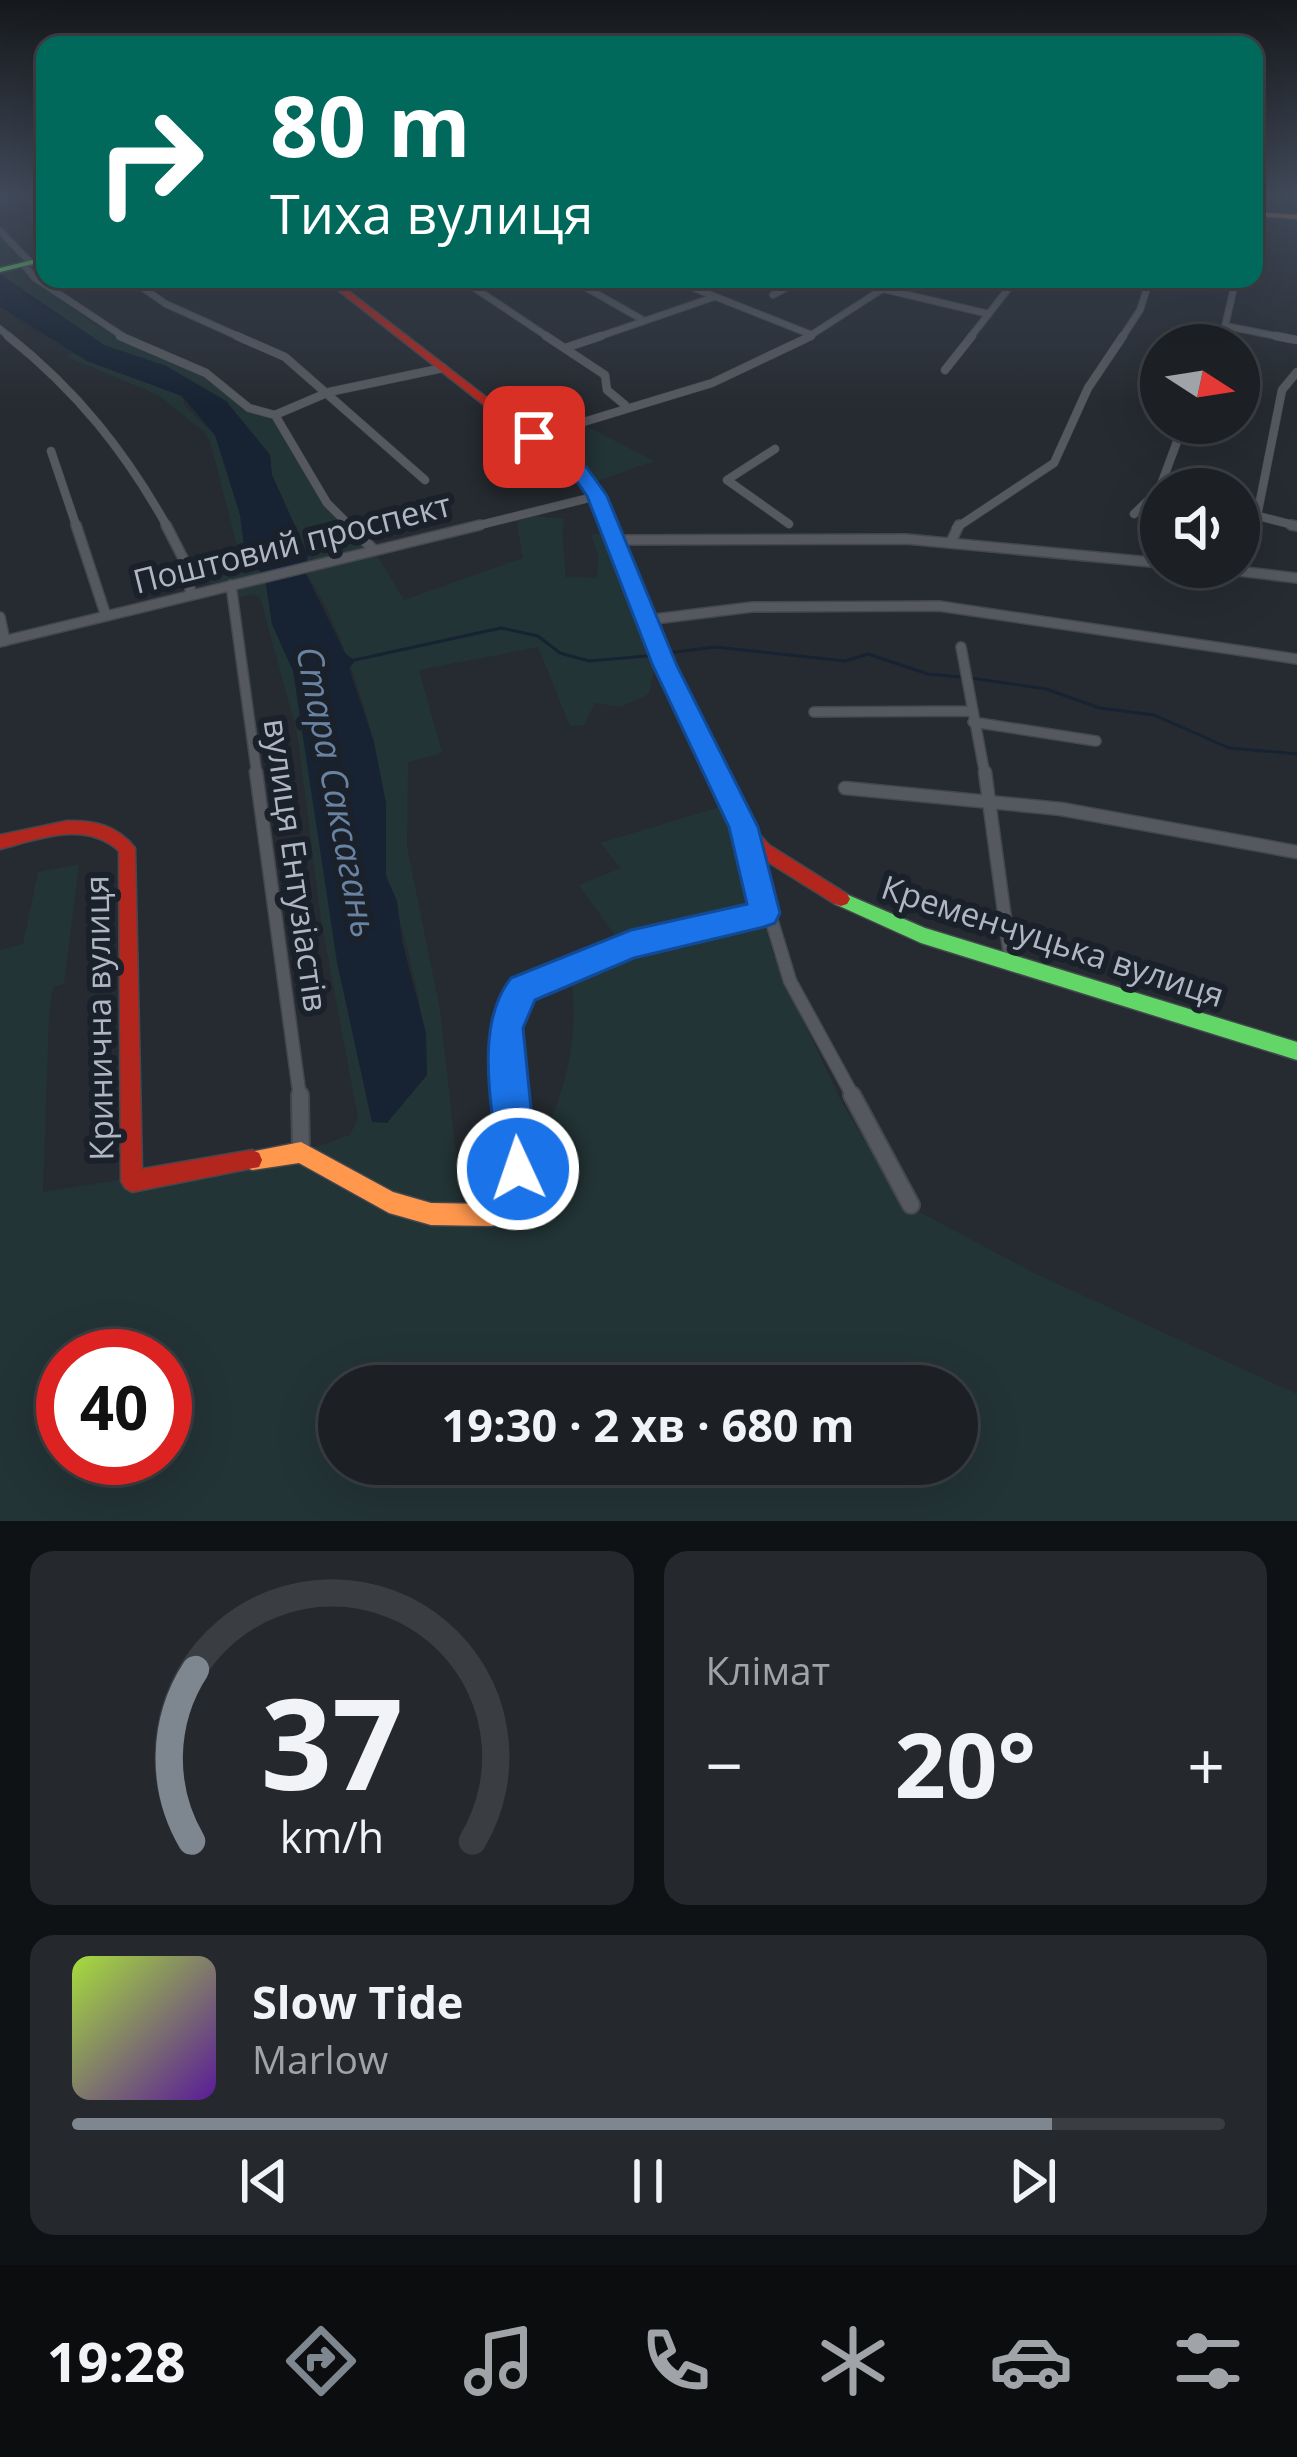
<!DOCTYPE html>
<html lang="uk">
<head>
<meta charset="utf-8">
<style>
  body { margin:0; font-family:"Open Sans",sans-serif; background:#25282d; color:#f1f3f6; height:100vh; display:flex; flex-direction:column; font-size:45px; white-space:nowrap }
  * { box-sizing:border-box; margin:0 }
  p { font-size:39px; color:#a0a3a7 }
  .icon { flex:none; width:66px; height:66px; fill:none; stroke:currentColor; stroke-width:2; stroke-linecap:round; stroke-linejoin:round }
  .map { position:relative; height:1521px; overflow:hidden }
  .drawer { display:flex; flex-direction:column; gap:30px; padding:30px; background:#0f1214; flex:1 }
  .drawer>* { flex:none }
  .hud { position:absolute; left:36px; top:36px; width:1227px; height:252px; border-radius:24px; box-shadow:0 12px 48px #0002,0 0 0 3px #3a3e42; background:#00695c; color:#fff; overflow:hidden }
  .needle { width:78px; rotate:102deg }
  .fabs { position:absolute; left:1140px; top:324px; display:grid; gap:24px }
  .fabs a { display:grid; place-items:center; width:120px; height:120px; border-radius:50%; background:#1c2025; box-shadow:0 12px 48px #0002,0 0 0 3px #3a3e42; font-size:60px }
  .speed { position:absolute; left:36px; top:1329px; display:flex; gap:24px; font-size:60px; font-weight:700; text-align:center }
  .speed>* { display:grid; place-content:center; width:156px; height:156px; border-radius:50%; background:#1c2025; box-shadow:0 12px 48px #0002,0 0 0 3px #3a3e42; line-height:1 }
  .speed .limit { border:18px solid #d22; background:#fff; color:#111 }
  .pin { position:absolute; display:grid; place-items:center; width:102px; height:102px; color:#fff; margin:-51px; border-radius:24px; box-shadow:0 6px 18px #0006 }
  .me { position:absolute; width:132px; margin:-66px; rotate:357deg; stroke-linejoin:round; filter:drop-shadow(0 0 9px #0008) }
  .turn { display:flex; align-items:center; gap:42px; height:252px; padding:0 36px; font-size:54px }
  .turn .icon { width:156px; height:156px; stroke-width:2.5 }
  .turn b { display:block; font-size:84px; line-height:102px }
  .big { font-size:90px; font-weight:700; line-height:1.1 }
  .drawer .tile { flex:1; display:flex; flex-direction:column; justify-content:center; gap:18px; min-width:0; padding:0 42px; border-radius:24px; background:#25282d }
  .drawer .dial { align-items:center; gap:0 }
  .dial svg { height:312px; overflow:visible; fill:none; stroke:#3a3e42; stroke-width:7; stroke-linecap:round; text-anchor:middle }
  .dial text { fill:#f1f3f6; stroke:none }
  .song { display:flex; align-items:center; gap:36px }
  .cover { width:144px; height:144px; border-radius:18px; background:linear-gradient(135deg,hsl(80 70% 55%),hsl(270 70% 35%)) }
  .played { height:12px; border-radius:6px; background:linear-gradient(90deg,#7e8690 85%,#3a3e42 85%) }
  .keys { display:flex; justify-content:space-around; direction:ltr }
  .heat { display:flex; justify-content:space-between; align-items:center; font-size:66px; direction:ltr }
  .drawer .tiles { flex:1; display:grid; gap:30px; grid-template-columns:1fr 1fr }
  .tile:last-child { grid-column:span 2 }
  .trip { position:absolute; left:318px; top:1365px; width:660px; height:120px; border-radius:60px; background:#1c2025; box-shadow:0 12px 48px #0002,0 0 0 3px #3a3e42; font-weight:700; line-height:120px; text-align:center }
  .dock { display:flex; height:192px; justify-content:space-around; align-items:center; background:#0b0d0f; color:#a0a3a7 }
  .dock .icon { width:84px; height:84px }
  .dock .on { color:#7e8690 }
  .dock b { font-size:54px; color:#f1f3f6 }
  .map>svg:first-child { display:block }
</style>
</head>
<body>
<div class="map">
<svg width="1297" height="1521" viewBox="0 0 1297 1521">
  <rect width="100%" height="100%" fill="#262b31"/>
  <!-- green -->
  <path fill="#233436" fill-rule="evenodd" d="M0,231L29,260L24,265C52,299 98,328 137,347C159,357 187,361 207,373C231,388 241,407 269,412L327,503L372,549L306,564L308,555L272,475L270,455L226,401L166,366L104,345L0,274Z
    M74,353L182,396L185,406L215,435L262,575L218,586L198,578L240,565L241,561L210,441L203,431L158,395L65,356Z
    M584,425L654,461L597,481L547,438Z
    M536,516L564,519C560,540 566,556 565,577L597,578L598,555L591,535L606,533L655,664L649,694L620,707L595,703L584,725L570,726L538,647L419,670L442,753L408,762L407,847L440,1010L463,1217L508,1201L516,1126L553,1115C572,1067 580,1014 568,963L619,941L579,885L621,868L600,843L723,806L738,829L774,958L840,1099L901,1202L1036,1274L1297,1394V1521H0V950L23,944L38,872L79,864L64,984L53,987L49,1013L43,1192L301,1152L350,1135L358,1118L321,920L297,732L260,597L253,594L236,598L237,585L265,578L272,624L293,671L305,730L337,962L372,1122L427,1075C426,1009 406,941 387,878C378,845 382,803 378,769C373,720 335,611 305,572L375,552L404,600L523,558L516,519ZM63,1356H165V1458H63ZM339,1386H957V1464H339Z"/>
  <!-- water -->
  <path fill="#172332" d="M0,274L104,345L166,366L226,401L270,455L272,475L308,555L305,572L345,653L355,661L349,668L374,742L386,803V876L397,901L402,941L426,1033L427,1075L387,1123L372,1122L337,962L293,671L272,624L265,578L245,553L240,515L215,435L182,396L87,361L0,307Z"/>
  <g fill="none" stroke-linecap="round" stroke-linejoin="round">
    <!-- stream -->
    <path stroke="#172332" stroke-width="3" d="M667,653L715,647L845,661L868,654L928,674L960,677
      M350,661L501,628L538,636L560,653L589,661L658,655
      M971,678L1046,689L1100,708L1154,715L1229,748L1297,754"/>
    <!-- street-far4 casing -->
    <g stroke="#43474e" stroke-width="8">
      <path id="street-far4" d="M41,193L45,196
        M0,231L31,263
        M24,265L35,278L127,339
        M130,279L166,304L244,339
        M461,279L551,339
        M571,279L643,320
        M671,279L812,335
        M883,289L989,314
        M773,295L793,284L777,279
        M1226,326L1291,339
        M0,329L12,339
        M592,339L714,297
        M805,339L898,279
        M969,339L1016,279
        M1121,339L1140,310L1150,279
        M1222,339L1236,279"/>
    </g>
    <!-- street-far3 casing -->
    <g stroke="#43474e" stroke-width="9">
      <path id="street-far3" d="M8,336C77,391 125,451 168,528
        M120,336L206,373L249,408L275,415L327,503L352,528
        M237,336L285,357L425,480
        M546,336L605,375L607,390L625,405
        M1276,336L1297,340
        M1220,345L1222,336
        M565,348L601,336
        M945,370L972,336
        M275,415L329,392L443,368
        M534,437L712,383L811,336
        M775,449L727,480L789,524
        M51,451L77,528
        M1239,511L1297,526
        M1134,514L1159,490L1184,423
        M1257,516L1282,390L1297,372
        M468,528L597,496
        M956,528L1054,463L1088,388L1123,336"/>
    </g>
    <!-- street-far2 casing -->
    <g stroke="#43474e" stroke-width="12">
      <path id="street-far2" d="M76,525L106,616
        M166,525L186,564L191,595
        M349,525L374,550
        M1291,525L1297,526
        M615,540L906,539L1161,563
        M951,542L959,525
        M1203,567L1297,578
        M231,585L257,775
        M0,617L5,641
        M647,620L752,607L939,606L1297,659
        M0,642L480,525
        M961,647L985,775
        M814,712L971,711
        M973,722L1096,741"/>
    </g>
    <!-- street-far1 casing -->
    <g stroke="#43474e" stroke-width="15">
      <path id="street-far1" d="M256,772L300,1098
        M985,772L1011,963
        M845,788L1061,809L1297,852
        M745,833L790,981L854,1098"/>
    </g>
    <!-- street casing -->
    <g stroke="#43474e" stroke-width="20">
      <path id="street" d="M300,1095L301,1152
        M852,1095L911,1205"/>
    </g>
    <!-- fast casing -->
    <g stroke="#43474e" stroke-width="3">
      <path id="fast" d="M45,257V261L0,272V268Z
        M841,892L925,928L1297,1042V1060L921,943L835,904L832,899L835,894Z"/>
    </g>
    <!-- slow casing -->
    <g stroke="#43474e" stroke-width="3">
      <path id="slow" d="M1254,212L1297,215V219L1254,216Z
        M764,906L770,908L773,913L770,918L633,952L530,995C524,1013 519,1030 519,1049C518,1103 537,1155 509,1205C504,1215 502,1221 492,1226L431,1225L389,1213L299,1163L252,1170L245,1167L242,1160L245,1153L301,1142L393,1192L431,1203L486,1204C519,1147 497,1107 500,1047C501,1024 508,1004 517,983L631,937Z"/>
    </g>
    <!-- jam casing -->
    <g stroke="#43474e" stroke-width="3">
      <path id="jam" d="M324,279H333L591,478L700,727L749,823L769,845L847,894L850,899L847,904L841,906L835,904L757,855L737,832L686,727L582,482Z
        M67,821C95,820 118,826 135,848L142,1169L252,1150L259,1153L262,1160L259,1167L132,1192L125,1188L121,1181L119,851C85,820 39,839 0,849V835Z"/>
    </g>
    <!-- street-far4 -->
    <use href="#street-far4" stroke="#55595f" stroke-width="6"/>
    <!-- street-far3 -->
    <use href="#street-far3" stroke="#55595f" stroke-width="8"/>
    <!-- street-far2 -->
    <use href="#street-far2" stroke="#55595f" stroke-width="9"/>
    <!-- street-far1 -->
    <use href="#street-far1" stroke="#55595f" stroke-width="12"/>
    <!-- street -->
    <use href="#street" stroke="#55595f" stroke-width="16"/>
    <!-- fast -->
    <use href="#fast" fill="#63d668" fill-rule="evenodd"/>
    <!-- slow -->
    <use href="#slow" fill="#ff974d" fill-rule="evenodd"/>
    <!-- jam -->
    <use href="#jam" fill="#b3261e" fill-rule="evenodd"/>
  </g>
  <!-- sky -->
  <linearGradient id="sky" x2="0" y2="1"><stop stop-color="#15181b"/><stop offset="0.48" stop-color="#414a5a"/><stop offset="1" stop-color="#414a5a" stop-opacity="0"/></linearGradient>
  <rect width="1297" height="406" fill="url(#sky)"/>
  <!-- route -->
  <path fill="#1a73e8" stroke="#114b97" stroke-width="3" d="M528,433H541L587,468L607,496L677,666L758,827L780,913L775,923L764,927L634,958L535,1000L523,1028L537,1169L531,1183L518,1188L504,1183L498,1169C494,1110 472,1028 511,978L631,930L747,904L729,827L653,666L587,496L573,476L528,441Z"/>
  <g text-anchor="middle" stroke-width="12" stroke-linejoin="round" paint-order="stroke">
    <!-- street labels -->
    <g font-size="33" fill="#aeb7c3" stroke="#1a212b">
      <text transform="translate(292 543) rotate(-14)" y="12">Поштовий проспект</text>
      <text transform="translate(296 865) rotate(82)" y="12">вулиця Ентузіастів</text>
      <text transform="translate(1053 941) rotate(18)" y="12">Кременчуцька вулиця</text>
      <text transform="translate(99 1018) rotate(-91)" y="12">Кринична вулиця</text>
    </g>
    <!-- water labels -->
    <g font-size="36" font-style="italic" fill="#6983a1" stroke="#1a212b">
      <text transform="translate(337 792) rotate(79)" y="13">Стара Саксагань</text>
    </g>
  </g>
</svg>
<div class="fabs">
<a><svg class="needle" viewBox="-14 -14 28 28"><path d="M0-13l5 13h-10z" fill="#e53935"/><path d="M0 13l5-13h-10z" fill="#a0a3a7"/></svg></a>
<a><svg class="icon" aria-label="sound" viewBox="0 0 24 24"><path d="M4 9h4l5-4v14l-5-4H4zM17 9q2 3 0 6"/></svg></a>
</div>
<div class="speed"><div class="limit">40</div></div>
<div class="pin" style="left:534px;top:437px;background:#d93025"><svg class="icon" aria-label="arrive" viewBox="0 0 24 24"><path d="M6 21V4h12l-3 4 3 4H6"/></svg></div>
<svg class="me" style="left:518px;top:1169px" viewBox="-20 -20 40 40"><circle r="17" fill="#1a73e8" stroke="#fff" stroke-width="3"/><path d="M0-11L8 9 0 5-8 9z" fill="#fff"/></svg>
<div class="trip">19:30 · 2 хв · 680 m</div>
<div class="hud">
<div class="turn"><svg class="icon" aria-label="right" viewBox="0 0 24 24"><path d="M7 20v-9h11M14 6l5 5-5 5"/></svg><div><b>80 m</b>Тиха вулиця</div></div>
</div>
</div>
<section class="drawer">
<div class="tiles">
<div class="tile dial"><svg viewBox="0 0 100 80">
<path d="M14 69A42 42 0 1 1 86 69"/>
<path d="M14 69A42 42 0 0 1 15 25" stroke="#7e8690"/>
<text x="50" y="56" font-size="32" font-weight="700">37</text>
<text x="50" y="72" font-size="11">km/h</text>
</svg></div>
<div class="tile"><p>Клімат</p>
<div class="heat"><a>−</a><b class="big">20°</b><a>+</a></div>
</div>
<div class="tile">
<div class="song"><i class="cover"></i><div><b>Slow Tide</b><p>Marlow</p></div></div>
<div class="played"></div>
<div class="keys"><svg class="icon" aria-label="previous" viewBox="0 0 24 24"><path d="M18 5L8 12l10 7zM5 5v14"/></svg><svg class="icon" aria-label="pause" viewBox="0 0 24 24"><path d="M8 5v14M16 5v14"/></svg><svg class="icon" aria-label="next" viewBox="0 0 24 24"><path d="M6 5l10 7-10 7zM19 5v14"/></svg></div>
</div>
</div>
</section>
<nav class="dock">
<b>19:28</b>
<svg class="icon on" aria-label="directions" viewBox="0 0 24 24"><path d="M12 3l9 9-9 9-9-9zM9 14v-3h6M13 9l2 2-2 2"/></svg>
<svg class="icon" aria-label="music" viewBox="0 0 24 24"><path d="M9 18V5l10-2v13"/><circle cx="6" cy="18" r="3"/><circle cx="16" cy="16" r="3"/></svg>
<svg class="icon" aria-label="phone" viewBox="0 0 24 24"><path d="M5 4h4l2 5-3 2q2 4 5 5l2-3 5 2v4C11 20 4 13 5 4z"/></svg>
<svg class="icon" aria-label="climate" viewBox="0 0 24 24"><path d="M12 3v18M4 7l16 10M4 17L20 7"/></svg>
<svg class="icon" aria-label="car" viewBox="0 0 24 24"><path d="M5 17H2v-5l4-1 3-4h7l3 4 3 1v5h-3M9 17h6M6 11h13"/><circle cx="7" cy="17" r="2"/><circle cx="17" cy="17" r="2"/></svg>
<svg class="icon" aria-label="filters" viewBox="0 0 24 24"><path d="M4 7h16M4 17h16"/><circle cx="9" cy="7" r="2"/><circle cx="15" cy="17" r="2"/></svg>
</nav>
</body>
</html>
